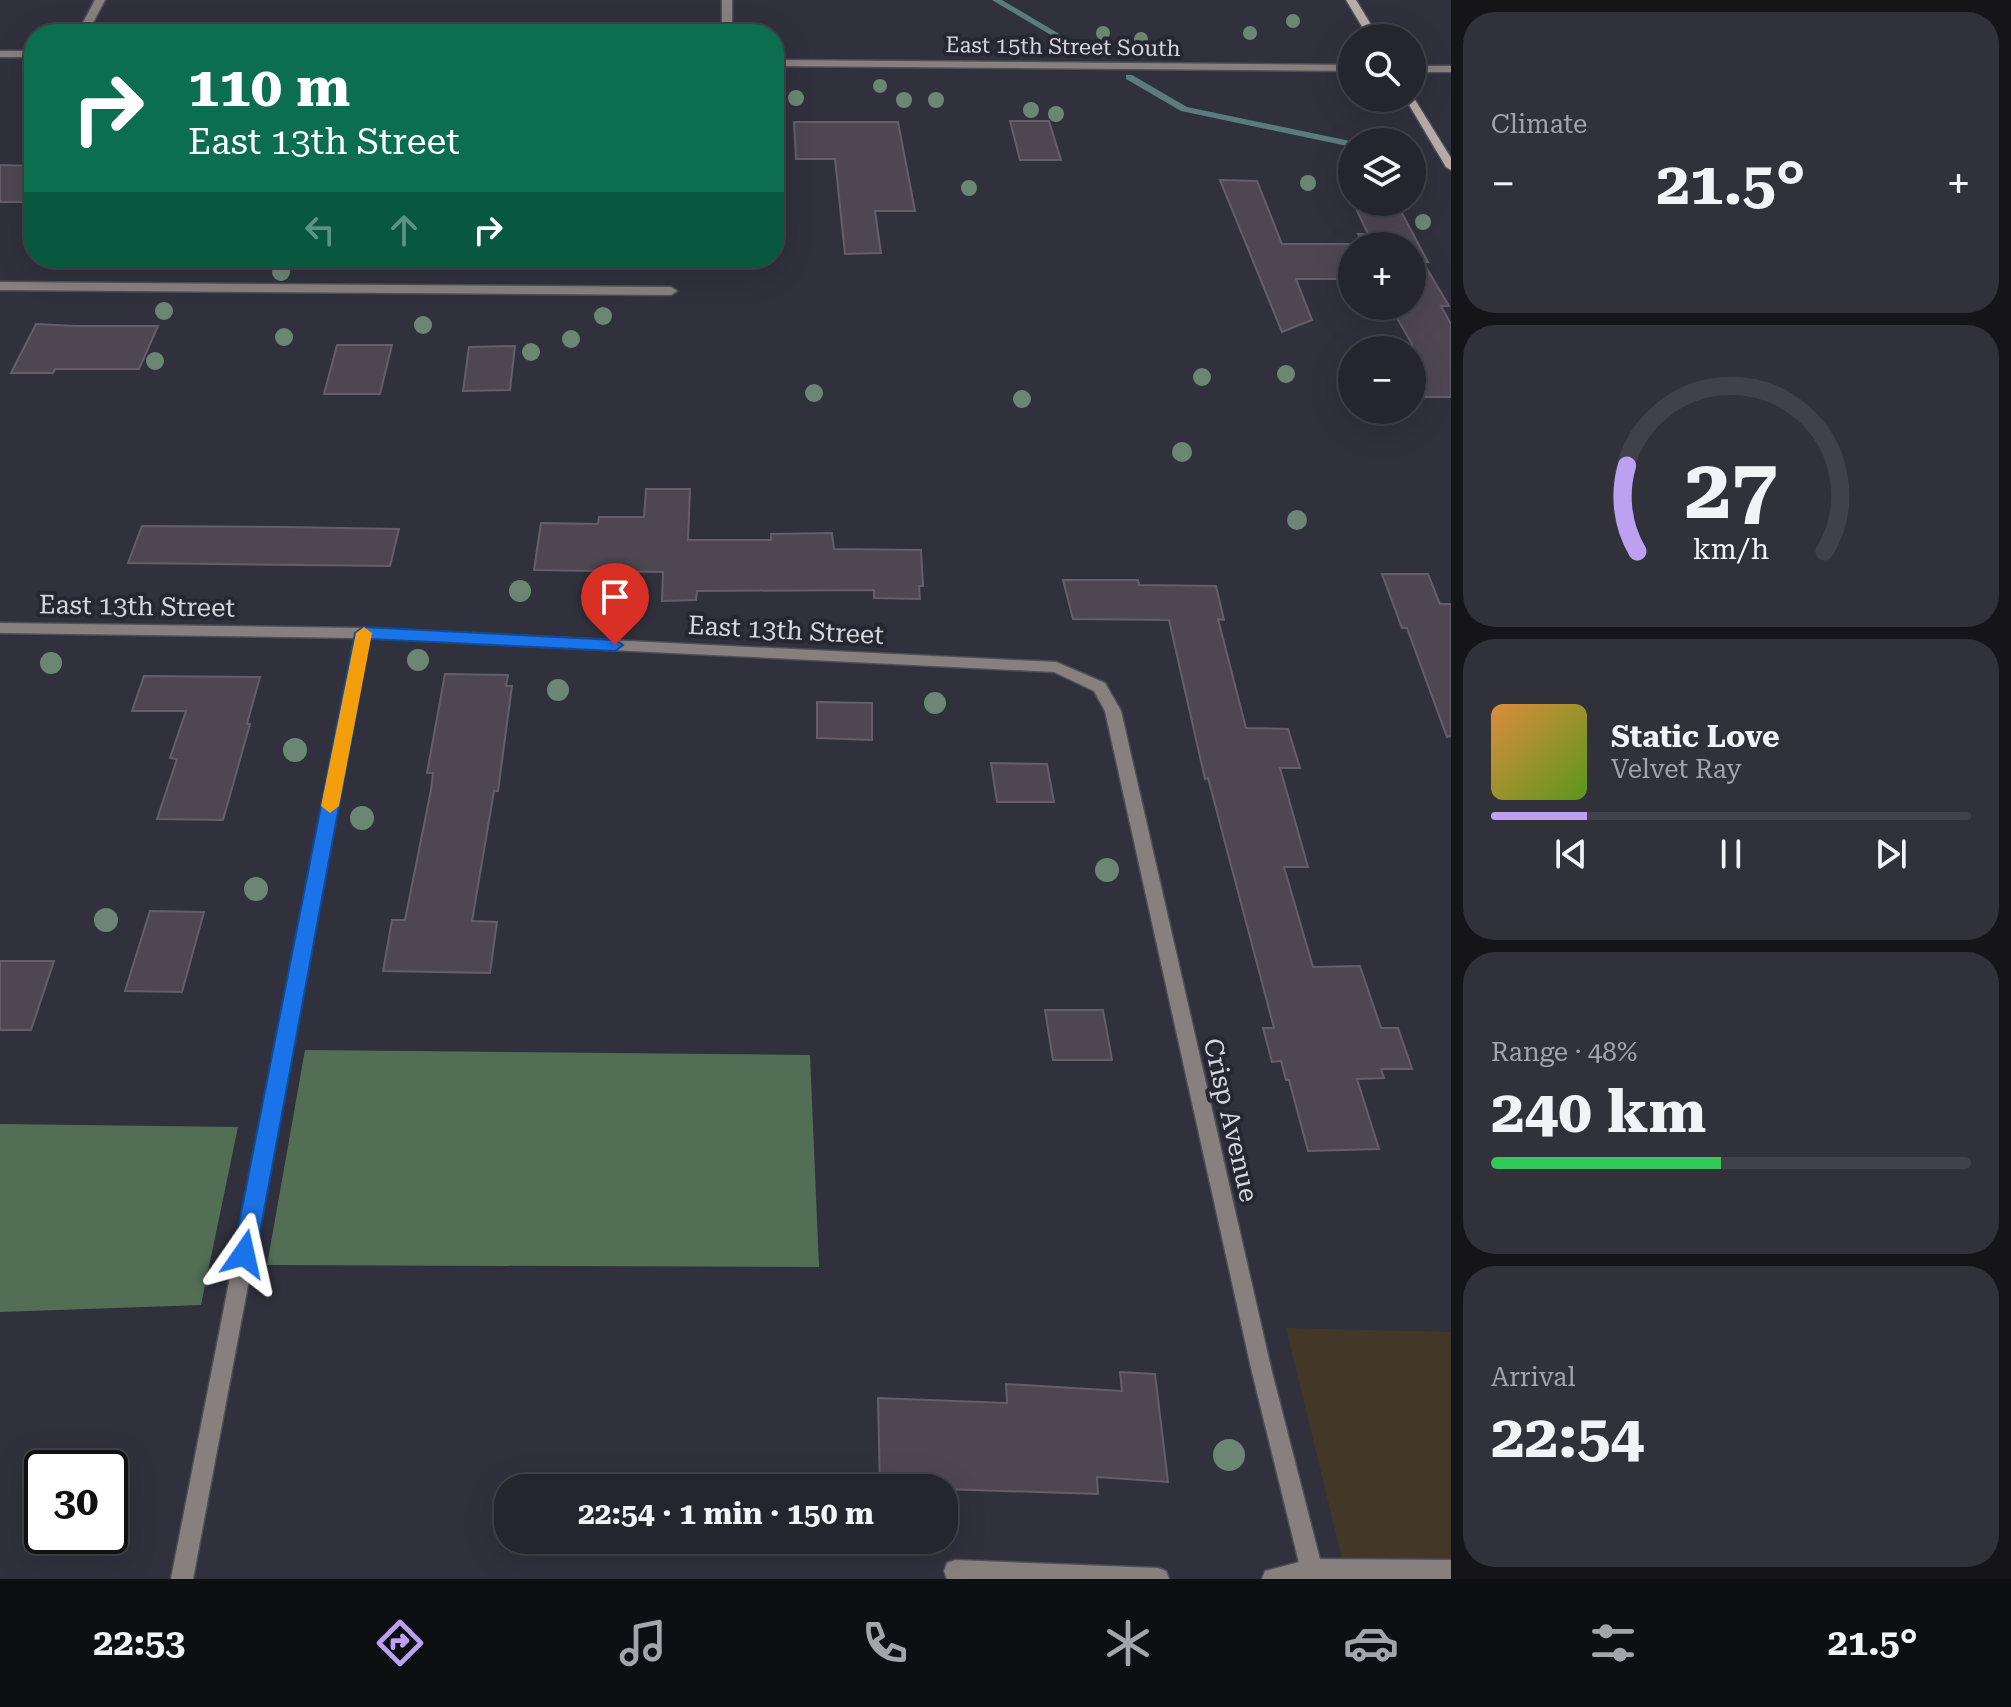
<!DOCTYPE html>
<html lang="en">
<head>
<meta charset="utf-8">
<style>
  body { margin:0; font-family:"Roboto Serif",serif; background:#303139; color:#f1f3f6; height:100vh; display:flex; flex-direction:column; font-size:30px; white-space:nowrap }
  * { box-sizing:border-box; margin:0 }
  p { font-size:26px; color:#a3a5aa }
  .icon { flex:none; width:44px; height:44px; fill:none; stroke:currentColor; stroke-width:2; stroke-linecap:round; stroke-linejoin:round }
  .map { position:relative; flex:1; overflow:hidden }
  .panel { display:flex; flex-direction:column; gap:12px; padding:12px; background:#141419; width:560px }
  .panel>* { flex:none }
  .top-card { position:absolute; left:24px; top:24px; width:760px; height:244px; border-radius:32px; box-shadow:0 8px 32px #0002,0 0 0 2px #414249; background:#0b6e4f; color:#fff; overflow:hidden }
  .fabs { position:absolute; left:1338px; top:24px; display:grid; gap:16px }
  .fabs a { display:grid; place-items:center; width:88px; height:88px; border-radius:50%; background:#24252d; box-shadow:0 8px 32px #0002,0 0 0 2px #414249; font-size:40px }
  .speed { position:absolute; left:24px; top:1450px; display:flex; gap:16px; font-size:40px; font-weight:700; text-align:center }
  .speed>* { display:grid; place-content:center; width:104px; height:104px; border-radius:50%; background:#24252d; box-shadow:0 8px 32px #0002,0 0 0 2px #414249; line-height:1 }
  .speed .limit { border:4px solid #111; border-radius:12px; background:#fff; color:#111 }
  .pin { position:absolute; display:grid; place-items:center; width:68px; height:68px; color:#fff; margin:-82px -34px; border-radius:50% 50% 50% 0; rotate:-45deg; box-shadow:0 0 8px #0007 }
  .pin .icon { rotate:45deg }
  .me { position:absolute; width:88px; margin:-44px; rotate:11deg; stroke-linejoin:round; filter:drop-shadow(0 0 6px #0008) }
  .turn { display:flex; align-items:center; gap:28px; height:168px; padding:0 32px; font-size:36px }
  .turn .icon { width:104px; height:104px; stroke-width:2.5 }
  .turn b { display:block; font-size:56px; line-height:68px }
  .lanes { display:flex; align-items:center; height:76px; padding:0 32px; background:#0003; justify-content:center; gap:40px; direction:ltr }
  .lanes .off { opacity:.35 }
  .big { font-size:60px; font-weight:700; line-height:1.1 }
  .panel .widget { flex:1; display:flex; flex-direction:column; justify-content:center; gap:12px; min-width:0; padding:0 28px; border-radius:32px; background:#303139 }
  .panel .dial { align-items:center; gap:0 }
  .dial svg { height:208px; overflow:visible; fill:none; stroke:#414249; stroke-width:7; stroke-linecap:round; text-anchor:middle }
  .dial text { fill:#f1f3f6; stroke:none }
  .song { display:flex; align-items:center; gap:24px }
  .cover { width:96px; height:96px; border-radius:12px; background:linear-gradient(135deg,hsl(30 70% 55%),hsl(90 70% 35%)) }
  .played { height:8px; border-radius:4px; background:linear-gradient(90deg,#bca0f2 20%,#414249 20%) }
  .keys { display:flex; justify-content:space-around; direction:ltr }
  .heat { display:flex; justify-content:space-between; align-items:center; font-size:44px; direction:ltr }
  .charge { height:12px; border-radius:6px; background:linear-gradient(90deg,#34c759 48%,#414249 0) }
  .trip { position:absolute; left:494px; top:1474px; width:464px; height:80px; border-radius:32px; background:#24252d; box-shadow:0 8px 32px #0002,0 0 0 2px #414249; font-weight:700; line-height:80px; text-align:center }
  .tabs { display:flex; height:128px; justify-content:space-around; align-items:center; background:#0e0f12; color:#a3a5aa }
  .tabs .icon { width:56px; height:56px }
  .tabs .active { color:#bca0f2 }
  .tabs b { font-size:36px; color:#f1f3f6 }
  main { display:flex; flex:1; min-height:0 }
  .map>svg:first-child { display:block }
</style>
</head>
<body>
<main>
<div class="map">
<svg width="1451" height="1579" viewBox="0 0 1451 1579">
  <rect width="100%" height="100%" fill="#30313c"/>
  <!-- commercial -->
  <path fill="#433828" d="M1286,1328L1451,1332V1579H1347Z"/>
  <!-- forest -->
  <path fill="#526f56" d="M305,1050L810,1055L819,1267L267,1265Z
    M0,1124L238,1127L201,1305L0,1312Z"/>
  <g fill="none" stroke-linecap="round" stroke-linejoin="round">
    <!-- stream -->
    <path fill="#5a7c7f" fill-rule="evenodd" d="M992,0H1002L1083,48L1076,50Z
      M1126,75H1132L1187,107L1355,142H1352V147L1181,111L1126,79Z"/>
  </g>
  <!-- building -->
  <path fill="#4e4752" stroke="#655e6a" stroke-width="2" d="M1010,121H1049L1061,160H1020Z
    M794,122H898L915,211H875L881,253L845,254L835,159H796Z
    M0,165L34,166V202H0Z
    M1220,180L1257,181L1282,244H1363L1358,234H1368L1353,202H1396L1428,262H1423L1449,306H1441L1451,324V397H1412V344L1390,306H1412V246H1352V279H1296L1312,320L1282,332Z
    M36,324L76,326H158L139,369H55L53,373H11Z
    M337,345H392L380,394H324Z
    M515,346L510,390L463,391L469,347Z
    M646,489H690L688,540H771V534L832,533L834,549L921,550L923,586H919L920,599L874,598V590L697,591L696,600L662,601L663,572L534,570L541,523L598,524L599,517H644Z
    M142,526L283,527L399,529L390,566L128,563Z
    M1382,574H1428L1440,604H1451V736L1447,737L1407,628H1402Z
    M1063,580H1138L1139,585L1216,586L1224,620L1218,619L1246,728L1288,729L1300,768H1280L1308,867H1284L1313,967L1360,966L1381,1028H1398L1412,1069H1381L1384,1078L1357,1079L1379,1149L1308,1151L1289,1080H1286L1281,1061L1272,1062L1263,1028H1274L1208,778L1205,779L1169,620L1073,619Z
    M445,674L508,675L506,686H512L498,791H494L472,921L497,922L490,973L383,971L392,920H405L431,790L433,773H427Z
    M144,676L260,677L247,724H250L223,820L157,819L177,759L170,758L186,711H132Z
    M817,702L872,703V740L817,738Z
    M991,763L1047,764L1054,802H997Z
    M150,911L204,912L182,992L125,991Z
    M0,961H54L31,1030H0Z
    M1045,1010H1103L1112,1060H1053Z
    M1120,1372L1155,1374L1168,1482L1097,1477L1098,1494L880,1487L878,1398L1007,1403L1006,1384L1122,1391Z"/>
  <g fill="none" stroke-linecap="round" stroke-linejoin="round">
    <!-- service casing -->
    <g stroke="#4e4f59" stroke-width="3">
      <path id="service" d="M1311,1559L1451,1560V1579H1262L1265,1571Z
        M955,1560L1158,1568L1166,1571L1169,1579H947L944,1571L947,1563Z"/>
    </g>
    <!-- minor casing -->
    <g stroke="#4e4f59" stroke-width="3">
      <path id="minor" d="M95,0H105L87,34H77Z
        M722,0H732V34H722Z
        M0,51H34V57H0Z
        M774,60L1352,65V71L774,66Z
        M1412,66H1451V72H1412Z
        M0,282L671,287L677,291L671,295L0,290Z
        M0,623L363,628L1056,662L1105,683L1121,711L1271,1368L1325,1579H1303L1251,1368L1105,711L1094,691L1054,672L369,638L193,1579H171L355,638L0,633Z"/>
    </g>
    <!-- secondary casing -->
    <g stroke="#4e4f59" stroke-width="3">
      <path id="secondary" d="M1346,0H1356L1379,38H1369Z
        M1412,95L1451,158V170L1446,167L1405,98H1412Z"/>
    </g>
    <!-- service -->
    <use href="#service" fill="#87807e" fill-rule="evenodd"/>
    <!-- minor -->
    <use href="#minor" fill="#87807e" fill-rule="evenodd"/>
    <!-- secondary -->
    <use href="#secondary" fill="#b7aca9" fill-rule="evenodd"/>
  </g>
  <!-- trees -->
  <g fill="#6b8774">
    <circle cx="1293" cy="21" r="7"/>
    <circle cx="1103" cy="33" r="7"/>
    <circle cx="1250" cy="33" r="7"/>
    <circle cx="1141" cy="39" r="7"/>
    <circle cx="880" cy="86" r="7"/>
    <circle cx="796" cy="98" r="8"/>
    <circle cx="904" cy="100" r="8"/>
    <circle cx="936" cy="100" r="8"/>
    <circle cx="1031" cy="110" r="8"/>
    <circle cx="1056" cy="114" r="8"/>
    <circle cx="1308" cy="183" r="8"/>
    <circle cx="969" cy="188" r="8"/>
    <circle cx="1423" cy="222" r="8"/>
    <circle cx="281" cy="272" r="9"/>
    <circle cx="164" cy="311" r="9"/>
    <circle cx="603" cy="316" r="9"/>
    <circle cx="423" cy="325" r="9"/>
    <circle cx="284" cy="337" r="9"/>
    <circle cx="571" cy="339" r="9"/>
    <circle cx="531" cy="352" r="9"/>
    <circle cx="155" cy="361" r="9"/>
    <circle cx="1286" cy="374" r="9"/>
    <circle cx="1202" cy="377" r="9"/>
    <circle cx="814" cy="393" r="9"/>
    <circle cx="1022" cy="399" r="9"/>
    <circle cx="1182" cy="452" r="10"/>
    <circle cx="1297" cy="520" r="10"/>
    <circle cx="520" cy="591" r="11"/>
    <circle cx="418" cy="660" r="11"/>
    <circle cx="51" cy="663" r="11"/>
    <circle cx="558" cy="690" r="11"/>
    <circle cx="935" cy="703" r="11"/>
    <circle cx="295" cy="750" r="12"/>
    <circle cx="362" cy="818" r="12"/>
    <circle cx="1107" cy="870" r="12"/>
    <circle cx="256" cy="889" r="12"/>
    <circle cx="106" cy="920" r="12"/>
    <circle cx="1229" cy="1455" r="16"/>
  </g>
  <!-- route -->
  <path fill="#1a73e8" stroke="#114b97" stroke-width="2" d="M363,627L615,640L623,645L615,651L370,639L256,1254L252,1262L244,1265L236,1262L233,1254L355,633Z"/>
  <!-- slow -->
  <path fill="#f59e0b" d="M364,627L372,633L339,806L330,813L321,806L356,633Z"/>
  <g text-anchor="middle" stroke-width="8" stroke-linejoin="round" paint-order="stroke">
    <!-- far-street labels -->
    <g font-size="22" fill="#d6d6de" stroke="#272732">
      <text transform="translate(1063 46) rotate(1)" y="8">East 15th Street South</text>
    </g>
    <!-- street labels -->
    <g font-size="26" fill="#d6d6de" stroke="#272732">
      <text transform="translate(137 606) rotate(1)" y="9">East 13th Street</text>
      <text transform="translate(786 630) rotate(3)" y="9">East 13th Street</text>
      <text transform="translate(1231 1120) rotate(77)" y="9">Crisp Avenue</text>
    </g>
  </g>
</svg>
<div class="fabs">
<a><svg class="icon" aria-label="search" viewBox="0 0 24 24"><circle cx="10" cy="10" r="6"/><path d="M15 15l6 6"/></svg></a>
<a><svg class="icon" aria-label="layers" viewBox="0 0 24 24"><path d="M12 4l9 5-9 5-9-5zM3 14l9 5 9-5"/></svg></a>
<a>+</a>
<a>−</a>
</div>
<div class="speed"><div class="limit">30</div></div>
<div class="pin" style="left:615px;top:645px;background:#d93025"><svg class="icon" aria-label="arrive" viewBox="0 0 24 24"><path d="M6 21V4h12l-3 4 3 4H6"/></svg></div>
<svg class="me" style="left:244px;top:1254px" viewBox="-20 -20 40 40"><path d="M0-17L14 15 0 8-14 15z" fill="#1a73e8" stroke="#fff" stroke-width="4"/></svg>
<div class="trip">22:54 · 1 min · 150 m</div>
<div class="top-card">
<div class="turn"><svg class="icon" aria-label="right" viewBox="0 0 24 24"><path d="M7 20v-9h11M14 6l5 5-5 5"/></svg><div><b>110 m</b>East 13th Street</div></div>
<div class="lanes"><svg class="icon off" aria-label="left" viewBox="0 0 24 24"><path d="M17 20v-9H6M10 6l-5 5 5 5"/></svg><svg class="icon off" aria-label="ahead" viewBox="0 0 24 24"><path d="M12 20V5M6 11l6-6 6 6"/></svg><svg class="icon" aria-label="right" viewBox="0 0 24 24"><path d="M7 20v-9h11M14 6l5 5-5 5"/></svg></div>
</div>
</div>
<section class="panel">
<div class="widget"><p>Climate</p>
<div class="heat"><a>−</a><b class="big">21.5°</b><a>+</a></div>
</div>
<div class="widget dial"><svg viewBox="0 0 100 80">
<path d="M14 69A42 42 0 1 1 86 69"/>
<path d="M14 69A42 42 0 0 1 10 36" stroke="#bca0f2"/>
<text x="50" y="56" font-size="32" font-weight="700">27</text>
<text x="50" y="72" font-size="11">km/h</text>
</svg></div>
<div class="widget">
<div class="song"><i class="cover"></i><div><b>Static Love</b><p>Velvet Ray</p></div></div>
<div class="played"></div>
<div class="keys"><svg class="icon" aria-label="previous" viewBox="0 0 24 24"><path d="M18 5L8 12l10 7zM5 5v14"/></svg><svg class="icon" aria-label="pause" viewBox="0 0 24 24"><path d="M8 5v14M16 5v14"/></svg><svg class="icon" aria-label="next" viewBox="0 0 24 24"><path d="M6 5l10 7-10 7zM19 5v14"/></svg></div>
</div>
<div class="widget"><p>Range · 48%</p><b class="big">240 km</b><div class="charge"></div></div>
<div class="widget"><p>Arrival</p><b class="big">22:54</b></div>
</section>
</main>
<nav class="tabs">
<b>22:53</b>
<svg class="icon active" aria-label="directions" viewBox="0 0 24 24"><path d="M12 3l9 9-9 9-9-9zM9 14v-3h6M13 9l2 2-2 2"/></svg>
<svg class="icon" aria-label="music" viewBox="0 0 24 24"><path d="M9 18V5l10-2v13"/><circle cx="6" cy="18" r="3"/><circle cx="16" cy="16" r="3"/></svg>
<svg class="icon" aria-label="phone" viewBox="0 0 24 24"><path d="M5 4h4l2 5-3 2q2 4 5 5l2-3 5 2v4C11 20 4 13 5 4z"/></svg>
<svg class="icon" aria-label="climate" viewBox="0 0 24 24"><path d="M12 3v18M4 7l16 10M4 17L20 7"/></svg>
<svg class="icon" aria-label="car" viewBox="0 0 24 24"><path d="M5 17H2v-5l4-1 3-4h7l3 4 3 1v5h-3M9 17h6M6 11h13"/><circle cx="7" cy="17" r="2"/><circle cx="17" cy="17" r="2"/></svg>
<svg class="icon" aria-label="filters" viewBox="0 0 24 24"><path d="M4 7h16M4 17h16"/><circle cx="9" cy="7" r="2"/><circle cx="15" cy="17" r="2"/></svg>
<b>21.5°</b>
</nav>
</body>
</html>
